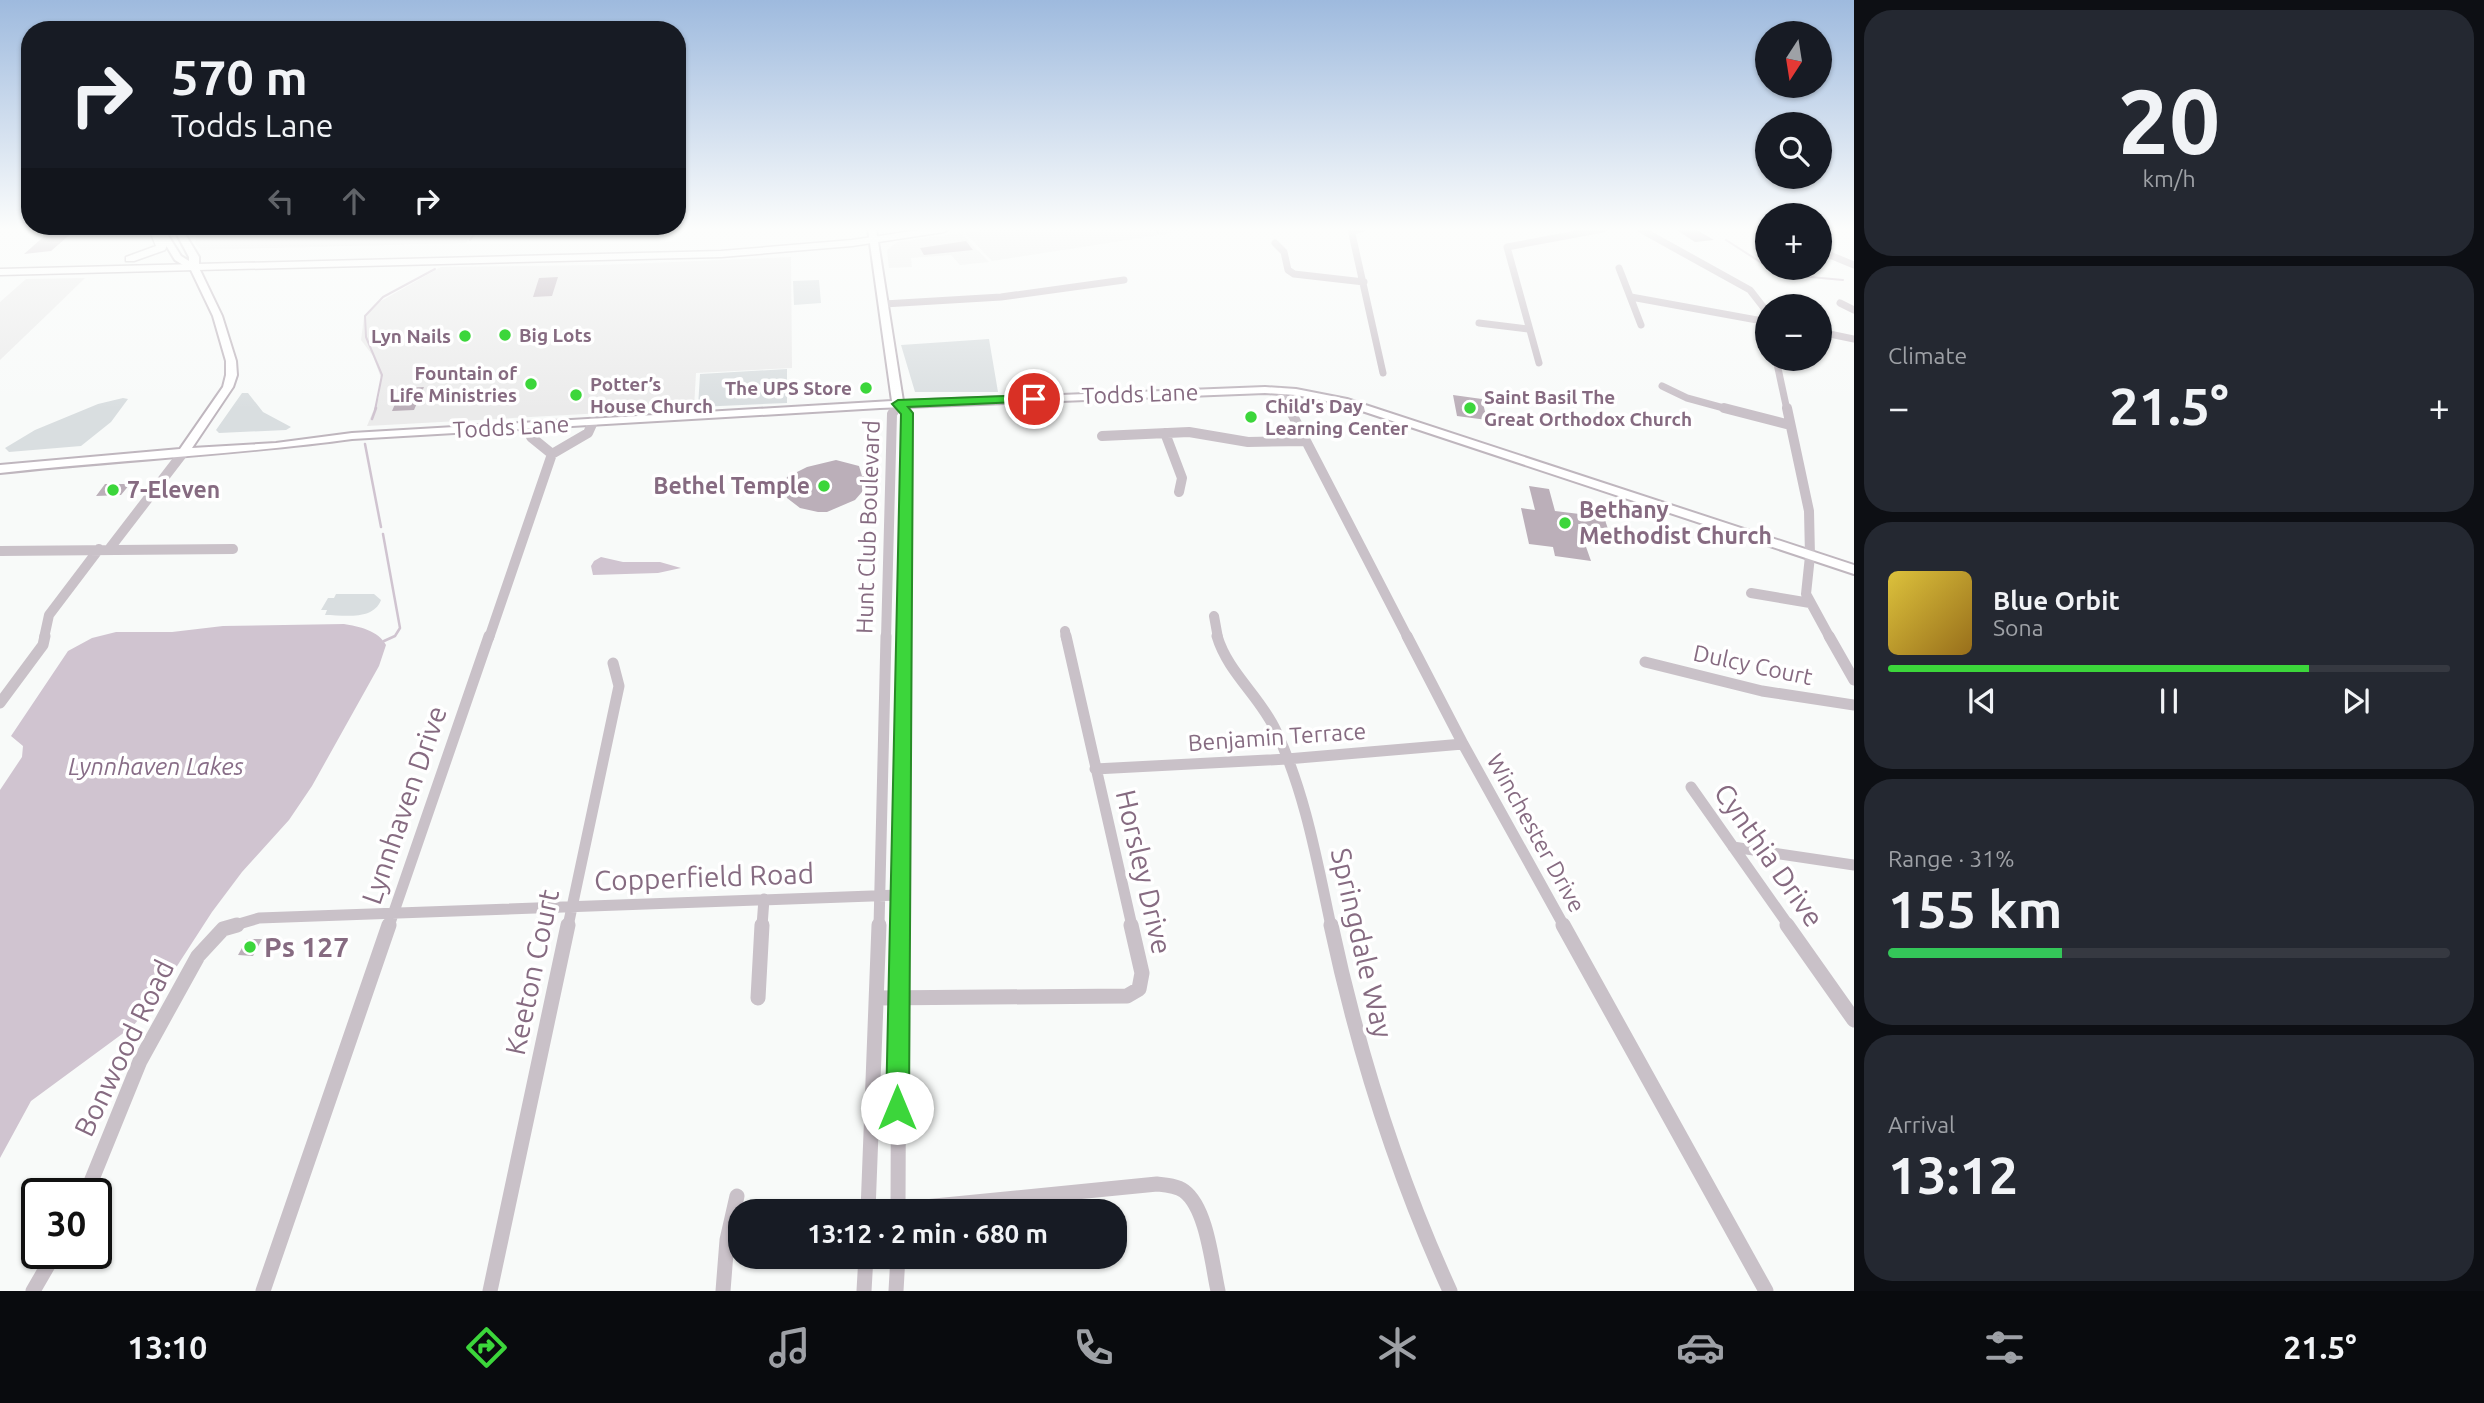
<!DOCTYPE html>
<html lang="en">
<head>
<meta charset="utf-8">
<style>
  body { margin:0; font-family:Ubuntu,sans-serif; background:#242831; color:#f1f3f6; height:100vh; display:flex; flex-direction:column; font-size:26px; white-space:nowrap }
  * { box-sizing:border-box; margin:0 }
  p { font-size:23px; color:#9ea1a6 }
  .icon { flex:none; width:38px; height:38px; fill:none; stroke:currentColor; stroke-width:2; stroke-linecap:round; stroke-linejoin:round }
  .map { position:relative; flex:1; overflow:hidden }
  .sheet { display:flex; flex-direction:column; gap:10px; padding:10px; background:#0d0f14; width:630px }
  .sheet>* { flex:none }
  .guide { position:absolute; left:21px; top:21px; width:665px; height:214px; border-radius:28px; box-shadow:0 2px 5px #0004; background:#171b24; color:#f1f3f6; overflow:hidden }
  .needle { width:46px; rotate:192deg }
  .buttons { position:absolute; left:1755px; top:21px; display:grid; gap:14px }
  .buttons a { display:grid; place-items:center; width:77px; height:77px; border-radius:50%; background:#171b24; box-shadow:0 2px 5px #0004; font-size:35px }
  .speed { position:absolute; left:21px; top:1178px; display:flex; gap:14px; font-size:35px; font-weight:700; text-align:center }
  .speed>* { display:grid; place-content:center; width:91px; height:91px; border-radius:50%; background:#171b24; box-shadow:0 2px 5px #0004; line-height:1 }
  .speed .limit { border:4px solid #111; border-radius:10px; background:#fff; color:#111 }
  .pin { position:absolute; display:grid; place-items:center; width:60px; height:60px; color:#fff; margin:-30px; border:4px solid #fff; border-radius:50%; box-shadow:0 2px 7px #0007 }
  .me { position:absolute; width:77px; margin:-38px; rotate:0deg; stroke-linejoin:round; filter:drop-shadow(0 0 5px #0008) }
  .turn { display:flex; align-items:center; gap:24px; height:147px; padding:0 35px; font-size:32px }
  .turn .icon { width:91px; height:91px; stroke-width:2.5 }
  .turn b { display:block; font-size:49px; line-height:60px }
  .lanes { display:flex; align-items:center; height:66px; padding:0 35px; background:#0003; justify-content:center; gap:35px; direction:ltr }
  .lanes .off { opacity:.35 }
  .big { font-size:52px; font-weight:700; line-height:1.1 }
  .sheet .tile { flex:1; display:flex; flex-direction:column; justify-content:center; gap:10px; min-width:0; padding:0 24px; border-radius:28px; background:#242831 }
  .sheet .dial { align-items:center; gap:0 }
  .dial b { font-size:91px; line-height:1 }
  .song { display:flex; align-items:center; gap:21px }
  .cover { width:84px; height:84px; border-radius:10px; background:linear-gradient(135deg,hsl(50 70% 55%),hsl(40 70% 35%)) }
  .played { height:7px; border-radius:4px; background:linear-gradient(90deg,#3cd63b 75%,#363941 75%) }
  .keys { display:flex; justify-content:space-around; direction:ltr }
  .heat { display:flex; justify-content:space-between; align-items:center; font-size:38px; direction:ltr }
  .charge { height:10px; border-radius:5px; background:linear-gradient(90deg,#34c759 31%,#363941 0) }
  .trip { position:absolute; left:728px; top:1199px; width:399px; height:70px; border-radius:28px; background:#171b24; box-shadow:0 2px 5px #0004; font-weight:700; line-height:70px; text-align:center }
  .dock { display:flex; height:112px; justify-content:space-around; align-items:center; background:#090b0e; color:#9ea1a6 }
  .dock .icon { width:49px; height:49px }
  .dock .on { color:#3cd63b }
  .dock b { font-size:32px; color:#f1f3f6 }
  main { display:flex; flex:1; min-height:0 }
  .map>svg:first-child { display:block }
</style>
</head>
<body>
<main>
<div class="map">
<svg width="1854" height="1291" viewBox="0 0 1854 1291">
  <rect width="100%" height="100%" fill="#f8faf9"/>
  <!-- built -->
  <path fill="#ebebeb" d="M192,229H475L466,243L201,250L195,243L196,236Z
    M987,229H1198L992,261L965,233Z
    M961,233L989,262L960,265L951,255L911,258L912,267L889,268L887,250L897,242Z
    M791,257L792,368L696,373L694,408L367,426L379,397L381,378L373,356L361,340L364,317L374,305L441,267L601,265Z
    M85,278L49,313L0,360V302L26,279Z"/>
  <!-- green -->
  <path fill="#d9dee0" d="M819,280L821,303L794,305L793,281Z
    M989,339L998,392H915L901,345Z
    M787,369V403L698,407L700,374Z
    M242,393H248L263,412L291,427L286,430L219,433L216,430Z
    M123,398L128,399L111,422L81,446L9,452L5,448L35,430L98,404Z
    M336,594H374L381,600C373,621 344,615 325,615L327,610H321L328,598H334Z"/>
  <!-- water -->
  <path fill="#d0c4d0" d="M601,557L623,562H660L681,568L658,573L593,575L591,566L594,561Z
    M344,624C358,626 379,631 386,645L379,666L312,786L289,820L242,872L212,912L157,997L133,1026L31,1101L0,1158V790L22,757L23,746L11,736L68,651L92,638L116,632H172L223,626Z"/>
  <g fill="none" stroke-linecap="round" stroke-linejoin="round">
    <!-- stream-far1 -->
    <path stroke="#d0c4d0" stroke-width="2" d="M1156,229L1158,233
      M470,240L478,229
      M1726,240L1768,267
      M1769,268L1778,274L1843,280
      M375,410L382,375L366,337L365,316L383,297L435,269"/>
    <!-- stream -->
    <path stroke="#d0c4d0" stroke-width="2.5" d="M372,419L376,408
      M365,444L381,527
      M383,534L400,628L395,636L384,641"/>
  </g>
  <!-- building -->
  <path fill="#bbafb9" d="M1675,229H1695L1714,240L1695,242Z
    M74,231L51,251L24,254L49,232Z
    M966,241L973,250L924,255L920,248Z
    M558,277L552,296L533,297L539,278Z
    M424,387L414,410L392,411L402,388Z
    M1453,395L1482,399L1487,420L1457,416Z
    M836,460L859,466L862,476H865L862,492L855,500L827,512H818L800,508L787,498L784,487L787,477L807,467Z
    M105,484H130L121,495L96,496Z
    M1529,486L1549,489L1555,511L1604,517L1608,529L1578,524L1591,561L1555,556L1553,547L1529,544L1521,508L1535,510Z
    M247,939H262L253,956L238,955Z"/>
  <g fill="none" stroke-linecap="round" stroke-linejoin="round">
    <!-- secondary casing -->
    <g stroke="#bfb6be" stroke-width="4">
      <path id="secondary" d="M156,229H164L181,256L189,261V257L174,229H182L199,257V268L222,316L236,361L237,375L233,387L192,448L276,443L352,433L892,401L868,229H876L903,401L1265,387L1296,389L1347,399L1854,565V574L1341,404L1296,395L1265,393L880,408L352,439C235,455 117,460 0,473V465L180,449L223,387L226,375V361L213,316L191,270L175,260Z"/>
    </g>
    <!-- trunk casing -->
    <g stroke="#bcb5bb" stroke-width="3">
      <path id="trunk" d="M149,229H159L168,243L165,250L134,261H126V257L156,246Z
        M926,229H949L944,232L852,246L721,257L0,275V269L721,251L852,240Z"/>
    </g>
    <!-- minor-far3 -->
    <path stroke="#c9c1c8" stroke-width="7" d="M1361,229L1352,231V234L1383,373
      M1640,229L1750,290L1764,308L1768,321
      M1275,243L1284,252L1288,270L1294,274L1364,282
      M1820,251L1854,265
      M1619,268L1641,325
      M1631,297L1768,322
      M1840,303L1854,310
      M884,304L1001,297L1124,280
      M1479,323L1528,329
      M1820,332L1854,339
      M1776,359L1787,410
      M1539,363L1507,247L1603,229
      M1662,386L1687,398L1731,410
      M1280,391L1290,410
      M895,410L898,404L904,410"/>
    <!-- minor-far2 -->
    <path stroke="#c9c1c8" stroke-width="10" d="M902,408L907,413L904,638
      M1289,408L1408,638
      M1724,408L1790,425
      M1787,408L1809,511L1810,556L1806,594L1830,638
      M1165,433L1182,478L1179,492
      M1102,436L1189,432L1248,442L1306,441
      M552,454L588,433L593,422
      M110,548L183,453
      M0,551L233,549
      M1751,593L1810,603
      M1214,616L1218,638
      M1065,631L1066,638
      M44,638L49,615L99,549
      M489,638L552,454L531,437L532,426
      M886,638L892,414L896,408"/>
    <!-- minor-far1 -->
    <path stroke="#c9c1c8" stroke-width="11" d="M1066,636L1132,926
      M1217,636C1228,673 1260,696 1276,731C1305,792 1317,861 1331,926
      M1407,636L1463,744L1564,926
      M1829,636L1854,680
      M1645,662L1762,691L1854,705
      M0,703L43,645L45,636
      M1095,769L1287,759L1463,744
      M1691,787L1789,926
      M1733,847L1854,865
      M232,926L259,918L899,895
      M389,926L489,636
      M568,926L619,686L613,663
      M762,926L764,899
      M879,926L886,636
      M899,926L904,636"/>
    <!-- minor -->
    <path stroke="#c9c1c8" stroke-width="15" d="M1331,925C1358,1051 1396,1173 1450,1291
      M1563,925L1766,1291
      M1787,925L1854,1020
      M758,998L762,925
      M877,998L1127,996L1139,989L1142,973L1131,925
      M86,1194L140,1061L198,956L223,929L237,925
      M868,1211L879,925
      M884,1211L1157,1184C1166,1185 1177,1186 1184,1191C1207,1208 1212,1264 1218,1291
      M898,1211L899,925
      M33,1291L55,1253
      M263,1291L389,925
      M490,1291L568,925
      M723,1291L727,1240L737,1196
      M864,1291L866,1256
      M896,1291L898,1256"/>
    <!-- secondary -->
    <use href="#secondary" fill="#fff" fill-rule="evenodd"/>
    <!-- trunk -->
    <use href="#trunk" fill="#fff" fill-rule="evenodd"/>
  </g>
  <!-- sky -->
  <linearGradient id="sky" x2="0" y2="1"><stop stop-color="#9ebade"/><stop offset="0.56" stop-color="#fcfdfc"/><stop offset="1" stop-color="#fcfdfc" stop-opacity="0"/></linearGradient>
  <rect width="1854" height="409" fill="url(#sky)"/>
  <!-- route -->
  <path fill="#3cd63b" stroke="#278b26" stroke-width="2" d="M1034,395L1038,396V401L908,407L913,413L909,1108L905,1116L897,1119L889,1116L886,1108L901,414L892,404L898,400Z"/>
  <!-- markers -->
  <g fill="#3cd63b" stroke="#fff" stroke-width="2.5">
    <circle cx="505" cy="335" r="7"/>
    <circle cx="465" cy="336" r="7"/>
    <circle cx="531" cy="384" r="7"/>
    <circle cx="866" cy="388" r="7"/>
    <circle cx="576" cy="395" r="7"/>
    <circle cx="1470" cy="408" r="7"/>
    <circle cx="1251" cy="417" r="7"/>
    <circle cx="824" cy="486" r="7"/>
    <circle cx="113" cy="490" r="7"/>
    <circle cx="1565" cy="523" r="7"/>
    <circle cx="250" cy="947" r="7"/>
  </g>
  <g text-anchor="middle" stroke-width="7" stroke-linejoin="round" paint-order="stroke">
    <!-- far-poi labels -->
    <g font-size="19" font-weight="bold" fill="#866b81" stroke="#fff" text-anchor="start">
      <text x="519" y="342">Big Lots</text>
      <text x="451" y="343" text-anchor="end">Lyn Nails</text>
      <text x="517" y="380" text-anchor="end">Fountain of<tspan x="517" dy="22">Life Ministries</tspan></text>
      <text x="590" y="391">Potter’s<tspan x="590" dy="22">House Church</tspan></text>
      <text x="852" y="395" text-anchor="end">The UPS Store</text>
      <text x="1484" y="404">Saint Basil The<tspan x="1484" dy="22">Great Orthodox Church</tspan></text>
      <text x="1265" y="413">Child's Day<tspan x="1265" dy="22">Learning Center</tspan></text>
    </g>
    <!-- street labels -->
    <g font-size="23" fill="#866b81" stroke="#fff">
      <text transform="translate(1140 394) rotate(-2)" y="8">Todds Lane</text>
      <text transform="translate(511 427) rotate(-3)" y="8">Todds Lane</text>
      <text transform="translate(868 527) rotate(-88)" y="8">Hunt Club Boulevard</text>
      <text transform="translate(1753 665) rotate(12)" y="8">Dulcy Court</text>
      <text transform="translate(1277 737) rotate(-4)" y="8">Benjamin Terrace</text>
      <text transform="translate(1536 833) rotate(61)" y="8">Winchester Drive</text>
    </g>
    <!-- poi labels -->
    <g font-size="23" font-weight="bold" fill="#866b81" stroke="#fff" text-anchor="start">
      <text x="810" y="494" text-anchor="end">Bethel Temple</text>
      <text x="127" y="498">7-Eleven</text>
      <text x="1579" y="518">Bethany<tspan x="1579" dy="26">Methodist Church</tspan></text>
    </g>
    <!-- water labels -->
    <g font-size="24" font-style="italic" fill="#886d87" stroke="#fff">
      <text x="156" y="775">Lynnhaven Lakes</text>
    </g>
    <!-- near-street labels -->
    <g font-size="28" fill="#866b81" stroke="#fff">
      <text transform="translate(404 805) rotate(-71)" y="10">Lynnhaven Drive</text>
      <text transform="translate(1769 855) rotate(55)" y="10">Cynthia Drive</text>
      <text transform="translate(1144 872) rotate(77)" y="10">Horsley Drive</text>
      <text transform="translate(704 877) rotate(-2)" y="10">Copperfield Road</text>
      <text transform="translate(1362 943) rotate(77)" y="10">Springdale Way</text>
      <text transform="translate(532 972) rotate(-78)" y="10">Keeton Court</text>
      <text transform="translate(124 1048) rotate(-64)" y="10">Bonwood Road</text>
    </g>
    <!-- near-poi labels -->
    <g font-size="28" font-weight="bold" fill="#866b81" stroke="#fff" text-anchor="start">
      <text x="264" y="957">Ps 127</text>
    </g>
  </g>
</svg>
<div class="buttons">
<a><svg class="needle" viewBox="-14 -14 28 28"><path d="M0-13l5 13h-10z" fill="#e53935"/><path d="M0 13l5-13h-10z" fill="#9ea1a6"/></svg></a>
<a><svg class="icon" aria-label="search" viewBox="0 0 24 24"><circle cx="10" cy="10" r="6"/><path d="M15 15l6 6"/></svg></a>
<a>+</a>
<a>−</a>
</div>
<div class="speed"><div class="limit">30</div></div>
<div class="pin" style="left:1034px;top:399px;background:#d93025"><svg class="icon" aria-label="arrive" viewBox="0 0 24 24"><path d="M6 21V4h12l-3 4 3 4H6"/></svg></div>
<svg class="me" style="left:897px;top:1108px" viewBox="-20 -20 40 40"><circle r="19" fill="#fff"/><path d="M0-13L10 11 0 6-10 11z" fill="#3cd63b"/></svg>
<div class="trip">13:12 · 2 min · 680 m</div>
<div class="guide">
<div class="turn"><svg class="icon" aria-label="right" viewBox="0 0 24 24"><path d="M7 20v-9h11M14 6l5 5-5 5"/></svg><div><b>570 m</b>Todds Lane</div></div>
<div class="lanes"><svg class="icon off" aria-label="left" viewBox="0 0 24 24"><path d="M17 20v-9H6M10 6l-5 5 5 5"/></svg><svg class="icon off" aria-label="ahead" viewBox="0 0 24 24"><path d="M12 20V5M6 11l6-6 6 6"/></svg><svg class="icon" aria-label="right" viewBox="0 0 24 24"><path d="M7 20v-9h11M14 6l5 5-5 5"/></svg></div>
</div>
</div>
<section class="sheet">
<div class="tile dial"><b>20</b><p>km/h</p></div>
<div class="tile"><p>Climate</p>
<div class="heat"><a>−</a><b class="big">21.5°</b><a>+</a></div>
</div>
<div class="tile">
<div class="song"><i class="cover"></i><div><b>Blue Orbit</b><p>Sona</p></div></div>
<div class="played"></div>
<div class="keys"><svg class="icon" aria-label="previous" viewBox="0 0 24 24"><path d="M18 5L8 12l10 7zM5 5v14"/></svg><svg class="icon" aria-label="pause" viewBox="0 0 24 24"><path d="M8 5v14M16 5v14"/></svg><svg class="icon" aria-label="next" viewBox="0 0 24 24"><path d="M6 5l10 7-10 7zM19 5v14"/></svg></div>
</div>
<div class="tile"><p>Range · 31%</p><b class="big">155 km</b><div class="charge"></div></div>
<div class="tile"><p>Arrival</p><b class="big">13:12</b></div>
</section>
</main>
<nav class="dock">
<b>13:10</b>
<svg class="icon on" aria-label="directions" viewBox="0 0 24 24"><path d="M12 3l9 9-9 9-9-9zM9 14v-3h6M13 9l2 2-2 2"/></svg>
<svg class="icon" aria-label="music" viewBox="0 0 24 24"><path d="M9 18V5l10-2v13"/><circle cx="6" cy="18" r="3"/><circle cx="16" cy="16" r="3"/></svg>
<svg class="icon" aria-label="phone" viewBox="0 0 24 24"><path d="M5 4h4l2 5-3 2q2 4 5 5l2-3 5 2v4C11 20 4 13 5 4z"/></svg>
<svg class="icon" aria-label="climate" viewBox="0 0 24 24"><path d="M12 3v18M4 7l16 10M4 17L20 7"/></svg>
<svg class="icon" aria-label="car" viewBox="0 0 24 24"><path d="M5 17H2v-5l4-1 3-4h7l3 4 3 1v5h-3M9 17h6M6 11h13"/><circle cx="7" cy="17" r="2"/><circle cx="17" cy="17" r="2"/></svg>
<svg class="icon" aria-label="filters" viewBox="0 0 24 24"><path d="M4 7h16M4 17h16"/><circle cx="9" cy="7" r="2"/><circle cx="15" cy="17" r="2"/></svg>
<b>21.5°</b>
</nav>
</body>
</html>
